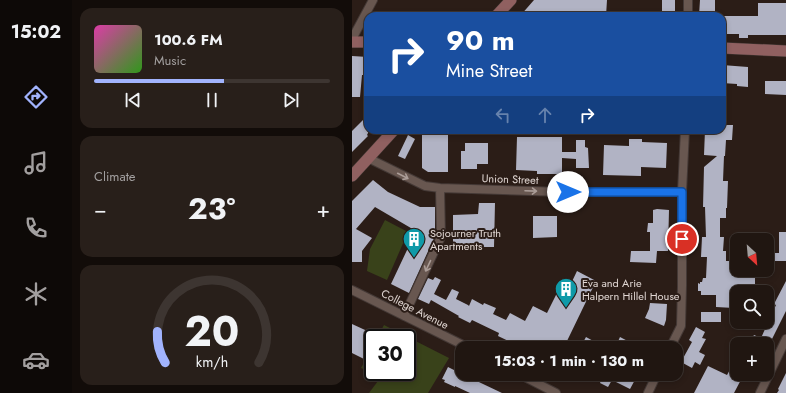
<!DOCTYPE html>
<html lang="en">
<head>
<meta charset="utf-8">
<style>
  body { margin:0; font-family:Jost,sans-serif; background:#281f1a; color:#f1f3f6; height:100vh; display:flex; flex-direction:column; font-size:15px; white-space:nowrap }
  * { box-sizing:border-box; margin:0 }
  p { font-size:13px; color:#a29f9f }
  .icon { flex:none; width:22px; height:22px; fill:none; stroke:currentColor; stroke-width:2; stroke-linecap:round; stroke-linejoin:round }
  .map { position:relative; flex:1; overflow:hidden }
  .details { display:flex; flex-direction:column; gap:8px; padding:8px; background:#120c09; width:280px }
  .details>* { flex:none }
  .top-card { position:absolute; left:12px; top:12px; width:362px; height:122px; border-radius:12px; box-shadow:0 2px 6px #0003,0 0 0 1px #3d3531; background:#1a4fa0; color:#fff; overflow:hidden }
  .needle { width:26px; rotate:154deg }
  .tools { position:absolute; left:378px; top:233px; display:grid; gap:8px }
  .tools a { display:grid; place-items:center; width:44px; height:44px; border-radius:8px; background:#201611; box-shadow:0 2px 6px #0003,0 0 0 1px #3d3531; font-size:20px }
  .speed { position:absolute; left:12px; top:329px; display:flex; gap:8px; font-size:20px; font-weight:700; text-align:center }
  .speed>* { display:grid; place-content:center; width:52px; height:52px; border-radius:50%; background:#201611; box-shadow:0 2px 6px #0003,0 0 0 1px #3d3531; line-height:1 }
  .speed .limit { border:2px solid #111; border-radius:6px; background:#fff; color:#111 }
  .pin { position:absolute; display:grid; place-items:center; width:34px; height:34px; color:#fff; margin:-17px; border:2px solid #fff; border-radius:50%; box-shadow:0 1px 4px #0007 }
  .me { position:absolute; width:44px; margin:-22px; rotate:90deg; stroke-linejoin:round; filter:drop-shadow(0 0 3px #0008) }
  .turn { display:flex; align-items:center; gap:14px; height:84px; padding:0 16px; font-size:18px }
  .turn .icon { width:52px; height:52px; stroke-width:2.5 }
  .turn b { display:block; font-size:28px; line-height:34px }
  .lanes { display:flex; align-items:center; height:38px; padding:0 16px; background:#0003; justify-content:center; gap:20px; direction:ltr }
  .lanes .off { opacity:.35 }
  .big { font-size:30px; font-weight:700; line-height:1.1 }
  .details .widget { flex:1; display:flex; flex-direction:column; justify-content:center; gap:6px; min-width:0; padding:0 14px; border-radius:12px; background:#281f1a }
  .details .dial { align-items:center; gap:0 }
  .dial svg { height:104px; overflow:visible; fill:none; stroke:#3d3531; stroke-width:7; stroke-linecap:round; text-anchor:middle }
  .dial text { fill:#f1f3f6; stroke:none }
  .song { display:flex; align-items:center; gap:12px }
  .cover { width:48px; height:48px; border-radius:6px; background:linear-gradient(135deg,hsl(320 70% 55%),hsl(110 70% 35%)) }
  .played { height:4px; border-radius:2px; background:linear-gradient(90deg,#a1b3fd 55%,#3d3531 55%) }
  .keys { display:flex; justify-content:space-around; direction:ltr }
  .heat { display:flex; justify-content:space-between; align-items:center; font-size:22px; direction:ltr }
  .trip { position:absolute; left:103px; top:341px; width:228px; height:40px; border-radius:12px; background:#201611; box-shadow:0 2px 6px #0003,0 0 0 1px #3d3531; font-weight:700; line-height:40px; text-align:center }
  main { display:flex; flex:1; min-height:0 }
  .tab-bar { display:flex; flex-direction:column; width:72px; justify-content:space-around; align-items:center; background:#0d0907; color:#a29f9f }
  .tab-bar .icon { width:28px; height:28px }
  .tab-bar .current { color:#a1b3fd }
  .tab-bar b { font-size:18px; color:#f1f3f6 }
  .map>svg:first-child { display:block }
</style>
</head>
<body>
<main>
<nav class="tab-bar">
<b>15:02</b>
<svg class="icon current" aria-label="directions" viewBox="0 0 24 24"><path d="M12 3l9 9-9 9-9-9zM9 14v-3h6M13 9l2 2-2 2"/></svg>
<svg class="icon" aria-label="music" viewBox="0 0 24 24"><path d="M9 18V5l10-2v13"/><circle cx="6" cy="18" r="3"/><circle cx="16" cy="16" r="3"/></svg>
<svg class="icon" aria-label="phone" viewBox="0 0 24 24"><path d="M5 4h4l2 5-3 2q2 4 5 5l2-3 5 2v4C11 20 4 13 5 4z"/></svg>
<svg class="icon" aria-label="climate" viewBox="0 0 24 24"><path d="M12 3v18M4 7l16 10M4 17L20 7"/></svg>
<svg class="icon" aria-label="car" viewBox="0 0 24 24"><path d="M5 17H2v-5l4-1 3-4h7l3 4 3 1v5h-3M9 17h6M6 11h13"/><circle cx="7" cy="17" r="2"/><circle cx="17" cy="17" r="2"/></svg>
</nav>
<section class="details">
<div class="widget">
<div class="song"><i class="cover"></i><div><b>100.6 FM</b><p>Music</p></div></div>
<div class="played"></div>
<div class="keys"><svg class="icon" aria-label="previous" viewBox="0 0 24 24"><path d="M18 5L8 12l10 7zM5 5v14"/></svg><svg class="icon" aria-label="pause" viewBox="0 0 24 24"><path d="M8 5v14M16 5v14"/></svg><svg class="icon" aria-label="next" viewBox="0 0 24 24"><path d="M6 5l10 7-10 7zM19 5v14"/></svg></div>
</div>
<div class="widget"><p>Climate</p>
<div class="heat"><a>−</a><b class="big">23°</b><a>+</a></div>
</div>
<div class="widget dial"><svg viewBox="0 0 100 80">
<path d="M14 69A42 42 0 1 1 86 69"/>
<path d="M14 69A42 42 0 0 1 8 45" stroke="#a1b3fd"/>
<text x="50" y="56" font-size="32" font-weight="700">20</text>
<text x="50" y="72" font-size="11">km/h</text>
</svg></div>
</section>
<div class="map">
<svg width="434" height="393" viewBox="0 0 434 393">
  <rect width="100%" height="100%" fill="#2b1d17"/>
  <!-- green -->
  <path fill="#39421a" d="M33,220L56,232L35,280L15,271L18,249Z
    M32,325L97,358L76,393H17L29,377L9,368L21,346V372H55V338H25Z"/>
  <!-- building -->
  <path fill="#b1b3c4" d="M182,0H255L254,16H168Z
    M310,0H323V16H310Z
    M348,0H363V16H347Z
    M406,3H434V35H396V38H387V34H370V16H406Z
    M0,56L16,57V75H10L8,97H0Z
    M370,65L396,67V87L385,86V84L370,83Z
    M413,81H434V95L413,94Z
    M16,115V133L15,135L16,136L0,152V131Z
    M370,125H381L380,140H374L373,156H372L371,181H376L375,208H374V218H368V237H372L371,251H374V261H385V270H402V276H403V292H385V305H382V308L364,307V295H349V291H346V283L348,284V282H350L351,278H354L355,257H349L350,237H354L353,207H351L352,167L365,156L352,155L353,130H370Z
    M96,130V172H76L70,168V131Z
    M56,135L63,139L53,159L46,156Z
    M165,137H210V152H224V140H233V147L236,148L237,168H224V159L210,158V174H185V171L164,170Z
    M277,139H290V142L315,143L314,168L289,167V176L251,175L252,145L277,146Z
    M113,143H136V164H125V169H109V151H113Z
    M21,180L36,192L68,207H83V236L57,293L39,284L64,231L23,207L4,229L20,238L10,251V262H0V201Z
    M127,203H143L142,247H126V244L101,245V215L126,214Z
    M305,209L317,210L316,251H305L304,263L278,262L279,251H298V232H295L296,223H301V210Z
    M181,216H205V237L181,238Z
    M427,232H434V261H422V253H427Z
    M225,271L244,281L215,341L228,348H163L165,345L146,336L147,333L120,320L118,323L106,317L107,316L79,300L77,304L66,299L76,278L81,280L83,277L89,280L82,294L94,300L100,289L107,292L104,299L116,305L117,306L120,299L131,305L132,303L144,308L141,314L154,320L158,313L173,321L181,306L195,313L206,291L208,292L210,287L216,290Z
    M434,281V311L418,343L422,344H418L415,350V344H402L398,342L402,335L409,338L424,305L422,304Z
    M298,303L315,304L314,320L312,326L293,318L297,309Z
    M349,312H369V322H349Z
    M0,324L24,335L23,338H21V341L12,359L0,353Z
    M344,327L353,332L350,338L354,339L347,352L353,355L348,365L343,362L340,368L329,362L340,342L337,340Z
    M234,337L254,348H228Z
    M268,337L289,348H263Z
    M385,357V374H392L382,393H342L356,366L375,375Z
    M96,367L110,374L150,393H118L103,386V387L92,382L93,380L90,379Z
    M434,373V393H425L427,390L426,389Z
    M248,374H275L284,378L278,389L260,380L256,387L248,383L251,376Z"/>
  <g fill="none" stroke-linecap="round" stroke-linejoin="round">
    <!-- street casing -->
    <g stroke="#443936" stroke-width="10">
      <path id="street" d="M336,16V0
        M0,39L21,0
        M16,158L73,186L88,188L210,192H330
        M0,290L117,348
        M52,316L89,237L88,188
        M318,348L329,326L330,286V192L333,130
        M167,374L204,393
        M296,393L305,374
        M408,393L434,339"/>
    </g>
    <!-- secondary casing -->
    <g stroke="#443936" stroke-width="12">
      <path id="secondary" d="M144,16L159,0
        M0,42H16
        M370,48L434,51
        M0,176L42,130"/>
    </g>
    <!-- street -->
    <use href="#street" stroke="#685750" stroke-width="8"/>
    <!-- secondary -->
    <use href="#secondary" stroke="#906060" stroke-width="11"/>
  </g>
  <!-- one-way arrows -->
  <defs><path id="oneway-shaft" d="M-6 0H5M1.5-3L5.5 0L1.5 3" fill="none" stroke-width="1.6" stroke-linecap="round" stroke-linejoin="round"/></defs>
  <g stroke="#ab9d98">
    <use href="#oneway-shaft" transform="translate(51 176) rotate(27)"/>
    <use href="#oneway-shaft" transform="translate(179 191) rotate(2)"/>
    <use href="#oneway-shaft" transform="translate(76 266) rotate(115)"/>
  </g>
  <g fill="none" stroke-linecap="round" stroke-linejoin="round">
    <!-- route casing -->
    <g stroke="#114b97" stroke-width="10">
      <path id="route" d="M216,192H330V239"/>
    </g>
    <!-- route -->
    <use href="#route" stroke="#1a73e8" stroke-width="7"/>
  </g>
  <!-- icons -->
  <defs>
    <g id="building-pin" transform="scale(1.15)"><path d="M0 17L-7.5 6A9.5 9.5 0 1 1 7.5 6Z" fill="#0f9aa8" stroke="#2b1d17"/><path d="M-4-6H4V6H1V3H-1V6H-4ZM-2.5-4.3h1.7v1.8h-1.7ZM.8-4.3h1.7v1.8H.8ZM-2.5-1h1.7V.8h-1.7ZM.8-1h1.7V.8H.8Z" fill="#fff"/></g>
  </defs>
  <g fill-rule="evenodd">
    <use href="#building-pin" x="62" y="239"/>
    <use href="#building-pin" x="214" y="289"/>
  </g>
  <g text-anchor="middle" stroke-width="4" stroke-linejoin="round" paint-order="stroke">
    <!-- street labels -->
    <g font-size="11" fill="#e1d7d3" stroke="#2b1d17">
      <text transform="translate(158 179) rotate(2)" y="4">Union Street</text>
      <text transform="translate(63 309) rotate(27)" y="4">College Avenue</text>
    </g>
    <!-- poi labels -->
    <g font-size="11" fill="#e1d7d3" stroke="#2b1d17" text-anchor="start">
      <text x="78" y="237">Sojourner Truth<tspan x="78" dy="13">Apartments</tspan></text>
      <text x="230" y="287">Eva and Arie<tspan x="230" dy="13">Halpern Hillel House</tspan></text>
    </g>
  </g>
</svg>
<div class="tools">
<a><svg class="needle" viewBox="-14 -14 28 28"><path d="M0-13l5 13h-10z" fill="#e53935"/><path d="M0 13l5-13h-10z" fill="#a29f9f"/></svg></a>
<a><svg class="icon" aria-label="search" viewBox="0 0 24 24"><circle cx="10" cy="10" r="6"/><path d="M15 15l6 6"/></svg></a>
<a>+</a>
</div>
<div class="speed"><div class="limit">30</div></div>
<div class="pin" style="left:330px;top:239px;background:#d93025"><svg class="icon" aria-label="arrive" viewBox="0 0 24 24"><path d="M6 21V4h12l-3 4 3 4H6"/></svg></div>
<svg class="me" style="left:216px;top:192px" viewBox="-20 -20 40 40"><circle r="19" fill="#fff"/><path d="M0-13L10 11 0 6-10 11z" fill="#1a73e8"/></svg>
<div class="trip">15:03 · 1 min · 130 m</div>
<div class="top-card">
<div class="turn"><svg class="icon" aria-label="right" viewBox="0 0 24 24"><path d="M7 20v-9h11M14 6l5 5-5 5"/></svg><div><b>90 m</b>Mine Street</div></div>
<div class="lanes"><svg class="icon off" aria-label="left" viewBox="0 0 24 24"><path d="M17 20v-9H6M10 6l-5 5 5 5"/></svg><svg class="icon off" aria-label="ahead" viewBox="0 0 24 24"><path d="M12 20V5M6 11l6-6 6 6"/></svg><svg class="icon" aria-label="right" viewBox="0 0 24 24"><path d="M7 20v-9h11M14 6l5 5-5 5"/></svg></div>
</div>
</div>
</main>
</body>
</html>
